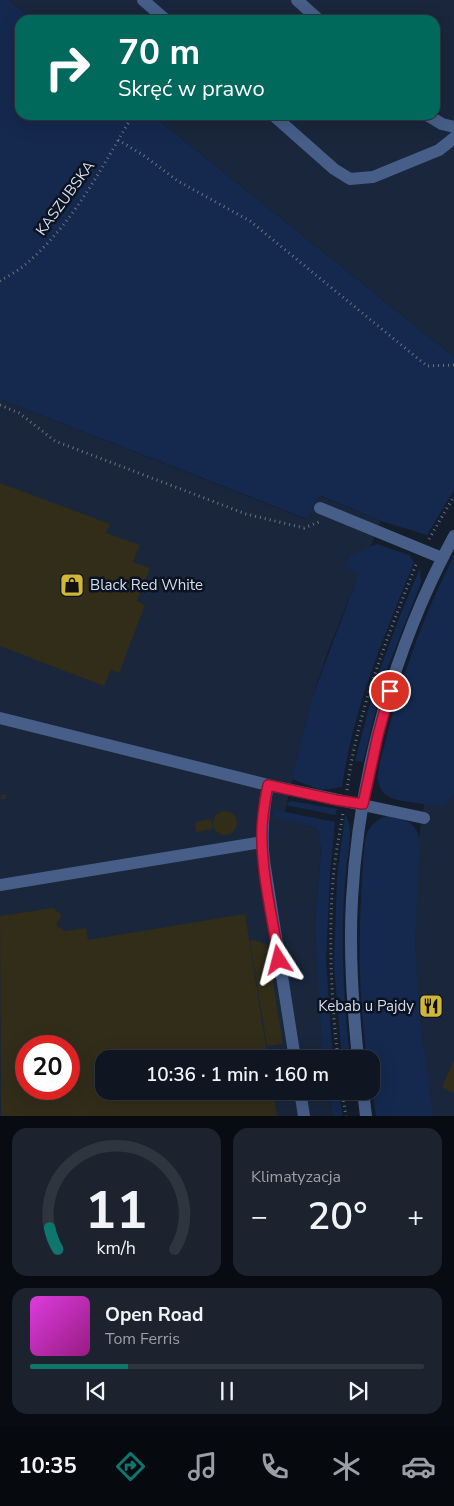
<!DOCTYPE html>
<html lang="pl">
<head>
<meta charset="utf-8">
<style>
  body { margin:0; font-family:"Nunito Sans",sans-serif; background:#1d232e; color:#f1f3f6; height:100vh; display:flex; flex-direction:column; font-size:19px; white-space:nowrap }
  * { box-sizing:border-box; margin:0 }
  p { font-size:16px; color:#9b9fa5 }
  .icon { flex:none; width:28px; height:28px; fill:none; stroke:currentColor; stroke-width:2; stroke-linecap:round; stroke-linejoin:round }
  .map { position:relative; height:1116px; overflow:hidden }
  .side { display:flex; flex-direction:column; gap:12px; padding:12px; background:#080c12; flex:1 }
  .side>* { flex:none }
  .hud { position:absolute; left:15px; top:15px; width:425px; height:105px; border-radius:15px; box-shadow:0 5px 20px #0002,0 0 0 1px #2f353f; background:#00695c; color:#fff; overflow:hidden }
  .speed { position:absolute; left:15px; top:1035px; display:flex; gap:10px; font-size:25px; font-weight:700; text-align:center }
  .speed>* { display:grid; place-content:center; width:65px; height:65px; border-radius:50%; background:#0f1621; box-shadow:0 5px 20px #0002,0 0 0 1px #2f353f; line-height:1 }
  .speed .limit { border:8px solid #d22; background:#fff; color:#111 }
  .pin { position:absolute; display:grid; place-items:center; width:42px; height:42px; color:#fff; margin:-21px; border:2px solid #fff; border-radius:50%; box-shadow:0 1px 5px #0007 }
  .me { position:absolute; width:55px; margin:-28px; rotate:351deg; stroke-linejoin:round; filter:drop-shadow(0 0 4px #0008) }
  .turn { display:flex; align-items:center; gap:18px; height:105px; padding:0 20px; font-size:22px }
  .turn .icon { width:65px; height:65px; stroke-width:2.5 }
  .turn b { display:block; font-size:35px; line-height:42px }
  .big { font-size:38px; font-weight:600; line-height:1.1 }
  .side .widget { flex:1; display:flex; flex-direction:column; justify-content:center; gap:8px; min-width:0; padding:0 18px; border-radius:15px; background:#1d232e }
  .side .dial { align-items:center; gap:0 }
  .dial svg { height:130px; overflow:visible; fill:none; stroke:#2f353f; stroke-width:7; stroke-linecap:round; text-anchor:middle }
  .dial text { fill:#f1f3f6; stroke:none }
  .song { display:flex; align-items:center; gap:15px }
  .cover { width:60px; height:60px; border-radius:8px; background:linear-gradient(135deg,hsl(300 70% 55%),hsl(310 70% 35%)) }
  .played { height:5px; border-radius:2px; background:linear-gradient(90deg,#0f766e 25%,#2f353f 25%) }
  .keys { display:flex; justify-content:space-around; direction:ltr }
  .heat { display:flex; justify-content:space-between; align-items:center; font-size:28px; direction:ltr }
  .side .tiles { flex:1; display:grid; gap:12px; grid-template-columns:1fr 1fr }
  .widget:last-child { grid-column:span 2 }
  .trip { position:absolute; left:95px; top:1050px; width:285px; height:50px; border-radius:15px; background:#0f1621; box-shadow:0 5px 20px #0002,0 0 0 1px #2f353f; font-weight:600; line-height:50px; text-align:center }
  .tabs { display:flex; height:80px; justify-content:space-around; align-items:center; background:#06090d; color:#9b9fa5 }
  .tabs .icon { width:35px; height:35px }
  .tabs .active { color:#0f766e }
  .tabs b { font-size:22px; color:#f1f3f6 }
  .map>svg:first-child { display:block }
</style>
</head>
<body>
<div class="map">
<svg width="454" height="1116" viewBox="0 0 454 1116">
  <rect width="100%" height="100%" fill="#141d2c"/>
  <!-- built -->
  <path fill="#19263b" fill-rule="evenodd" d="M9,0H454V357L152,115H435V20H34Z
    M0,399L306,519L318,495L381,521L331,643L312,698L283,819L317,828L321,848L315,927L324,1059H104V1091H329L333,1116H0ZM26,1046H69V1089H26Z
    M432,763L454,767V1116H427L418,1058L412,884L424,804Z"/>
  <!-- green -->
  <path fill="#15294e" d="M0,0H9L34,20H20V115H152L454,357V490L427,535L381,521L319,495L307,519L0,399Z
    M377,544L409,555L414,562C385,635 353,708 342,787L321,790L292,779L312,698L359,573L345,568L350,556Z
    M454,556V794C443,810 435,806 417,803C405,801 386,801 380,787C374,772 383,754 386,739C402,675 424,614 454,556Z
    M420,568L421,583L384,677L363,762L355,761L376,680L401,613Z
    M290,801L337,809L335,815L286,805Z
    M275,810L335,822L330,874L326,960L333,1059H324L322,1046L315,927L321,848L317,828L273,817Z
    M345,815C355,827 347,856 346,871C340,934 343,996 350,1059H342L334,965L337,877Z
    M387,816C405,819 416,821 420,841L415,945L422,1044L425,1054L433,1116H376L371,1086V1059H367C359,1001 358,941 362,882C363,868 363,851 366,836C369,826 377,819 387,816Z
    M329,1091H338L343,1116H333Z"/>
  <!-- building -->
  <path fill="#312d19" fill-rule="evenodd" d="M0,483L110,524L106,533L140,545L133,562L150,568L137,601L145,605L119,673L111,670L104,686L0,646Z
    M6,794V799H1V795Z
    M213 823a12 12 0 1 1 24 0a12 12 0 1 1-24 0Z
    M211,819L213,829L196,832L195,822Z
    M53,908L62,915L56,925L65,931L86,928L88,940L245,914L268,1059H104V1091H273L277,1116H1L0,916ZM26,1046H69V1089H26Z
    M255,940L267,945L283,1044L267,1046L250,941Z
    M454,1060V1093L442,1087Z"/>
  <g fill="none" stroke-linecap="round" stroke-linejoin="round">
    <!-- path -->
    <path stroke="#6b7380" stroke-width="3" stroke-dasharray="1 4" stroke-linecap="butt" d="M118,140L143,155L178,181L250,221L427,366L454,365
      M0,281C8,276 18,271 26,264C73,224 102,167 133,115
      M0,405L19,413L55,441L246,514L304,528L319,522
      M429,539L454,496
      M347,790C357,711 388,636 417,562
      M338,1059C331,1000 328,929 334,870C336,851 340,832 343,813
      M342,1091L346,1116"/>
    <!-- minor -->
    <path stroke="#465e88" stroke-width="12" d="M143,0L166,20
      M297,0L319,20
      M273,115L334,169L350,179L373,177L439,150L454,138
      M427,115L442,124L454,127
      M320,508L442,558
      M0,718L268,785L424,818
      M268,785C263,811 261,835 264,861L295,1059
      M0,885L262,842
      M358,1059C353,1006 349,953 352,899C359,774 394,646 454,536
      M300,1091L304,1116
      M363,1091L366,1116"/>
  </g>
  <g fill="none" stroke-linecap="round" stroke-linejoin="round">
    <!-- route casing -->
    <g stroke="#92132f" stroke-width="12">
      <path id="route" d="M279,960C273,921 263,881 262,842C261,823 264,804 268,785L336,800L363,804L378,735L390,691"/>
    </g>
    <!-- route -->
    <use href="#route" stroke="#e11d48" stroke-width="9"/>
  </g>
  <!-- icons -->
  <defs>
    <g id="shop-square" transform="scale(1.25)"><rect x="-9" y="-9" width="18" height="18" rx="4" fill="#d1b736" stroke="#0b1322"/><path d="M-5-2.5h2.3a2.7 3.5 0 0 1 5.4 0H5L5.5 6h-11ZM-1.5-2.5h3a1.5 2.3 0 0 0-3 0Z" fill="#111"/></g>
    <g id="restaurant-square" transform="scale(1.25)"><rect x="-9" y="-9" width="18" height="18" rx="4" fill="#d1b736" stroke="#0b1322"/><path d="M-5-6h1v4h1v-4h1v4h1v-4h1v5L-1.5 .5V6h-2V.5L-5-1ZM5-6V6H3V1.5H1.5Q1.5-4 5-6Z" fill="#111"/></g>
  </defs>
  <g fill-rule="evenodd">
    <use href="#shop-square" x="72" y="585"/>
    <use href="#restaurant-square" x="431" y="1006"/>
  </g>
  <g text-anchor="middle" stroke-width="5" stroke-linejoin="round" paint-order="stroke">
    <!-- street labels -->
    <g font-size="15" fill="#d7dee9" stroke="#0b1322">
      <text transform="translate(65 198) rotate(-54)" y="5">KASZUBSKA</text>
    </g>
    <!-- poi labels -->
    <g font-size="15" fill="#d7dee9" stroke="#0b1322" text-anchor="start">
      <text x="90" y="590">Black Red White</text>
      <text x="414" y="1011" text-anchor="end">Kebab u Pajdy</text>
    </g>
  </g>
</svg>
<div class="speed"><div class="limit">20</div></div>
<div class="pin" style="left:390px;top:691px;background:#d93025"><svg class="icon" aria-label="arrive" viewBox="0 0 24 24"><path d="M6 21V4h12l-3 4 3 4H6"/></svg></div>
<svg class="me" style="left:279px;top:960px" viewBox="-20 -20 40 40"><path d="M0-17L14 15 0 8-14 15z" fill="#e11d48" stroke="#fff" stroke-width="4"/></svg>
<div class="trip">10:36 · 1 min · 160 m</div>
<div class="hud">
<div class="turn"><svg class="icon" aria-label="right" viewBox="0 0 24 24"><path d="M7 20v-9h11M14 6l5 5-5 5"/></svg><div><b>70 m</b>Skręć w prawo</div></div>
</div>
</div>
<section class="side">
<div class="tiles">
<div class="widget dial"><svg viewBox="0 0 100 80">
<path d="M14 69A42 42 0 1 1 86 69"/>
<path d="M14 69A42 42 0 0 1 9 56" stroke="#0f766e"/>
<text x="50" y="56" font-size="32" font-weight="700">11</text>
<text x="50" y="72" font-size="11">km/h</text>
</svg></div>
<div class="widget"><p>Klimatyzacja</p>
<div class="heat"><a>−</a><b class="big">20°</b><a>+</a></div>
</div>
<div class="widget">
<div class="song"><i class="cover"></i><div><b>Open Road</b><p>Tom Ferris</p></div></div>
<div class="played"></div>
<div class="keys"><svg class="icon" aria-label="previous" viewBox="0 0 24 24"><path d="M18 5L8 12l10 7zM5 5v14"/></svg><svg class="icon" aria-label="pause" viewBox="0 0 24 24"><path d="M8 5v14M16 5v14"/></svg><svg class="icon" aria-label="next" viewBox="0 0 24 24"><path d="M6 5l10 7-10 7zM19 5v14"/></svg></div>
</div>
</div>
</section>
<nav class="tabs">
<b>10:35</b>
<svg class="icon active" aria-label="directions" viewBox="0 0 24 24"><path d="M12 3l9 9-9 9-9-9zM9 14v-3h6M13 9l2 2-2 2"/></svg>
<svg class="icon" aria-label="music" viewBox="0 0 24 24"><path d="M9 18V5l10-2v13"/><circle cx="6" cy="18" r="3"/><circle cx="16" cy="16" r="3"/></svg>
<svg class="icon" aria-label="phone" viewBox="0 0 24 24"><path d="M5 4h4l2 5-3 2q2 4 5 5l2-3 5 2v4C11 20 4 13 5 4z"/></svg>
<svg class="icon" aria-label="climate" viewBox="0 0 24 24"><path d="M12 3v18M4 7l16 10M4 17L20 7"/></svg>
<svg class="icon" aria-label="car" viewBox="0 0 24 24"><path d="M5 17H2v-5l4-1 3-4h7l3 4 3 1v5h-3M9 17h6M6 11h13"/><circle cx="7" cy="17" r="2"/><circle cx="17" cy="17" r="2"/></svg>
</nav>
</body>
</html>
